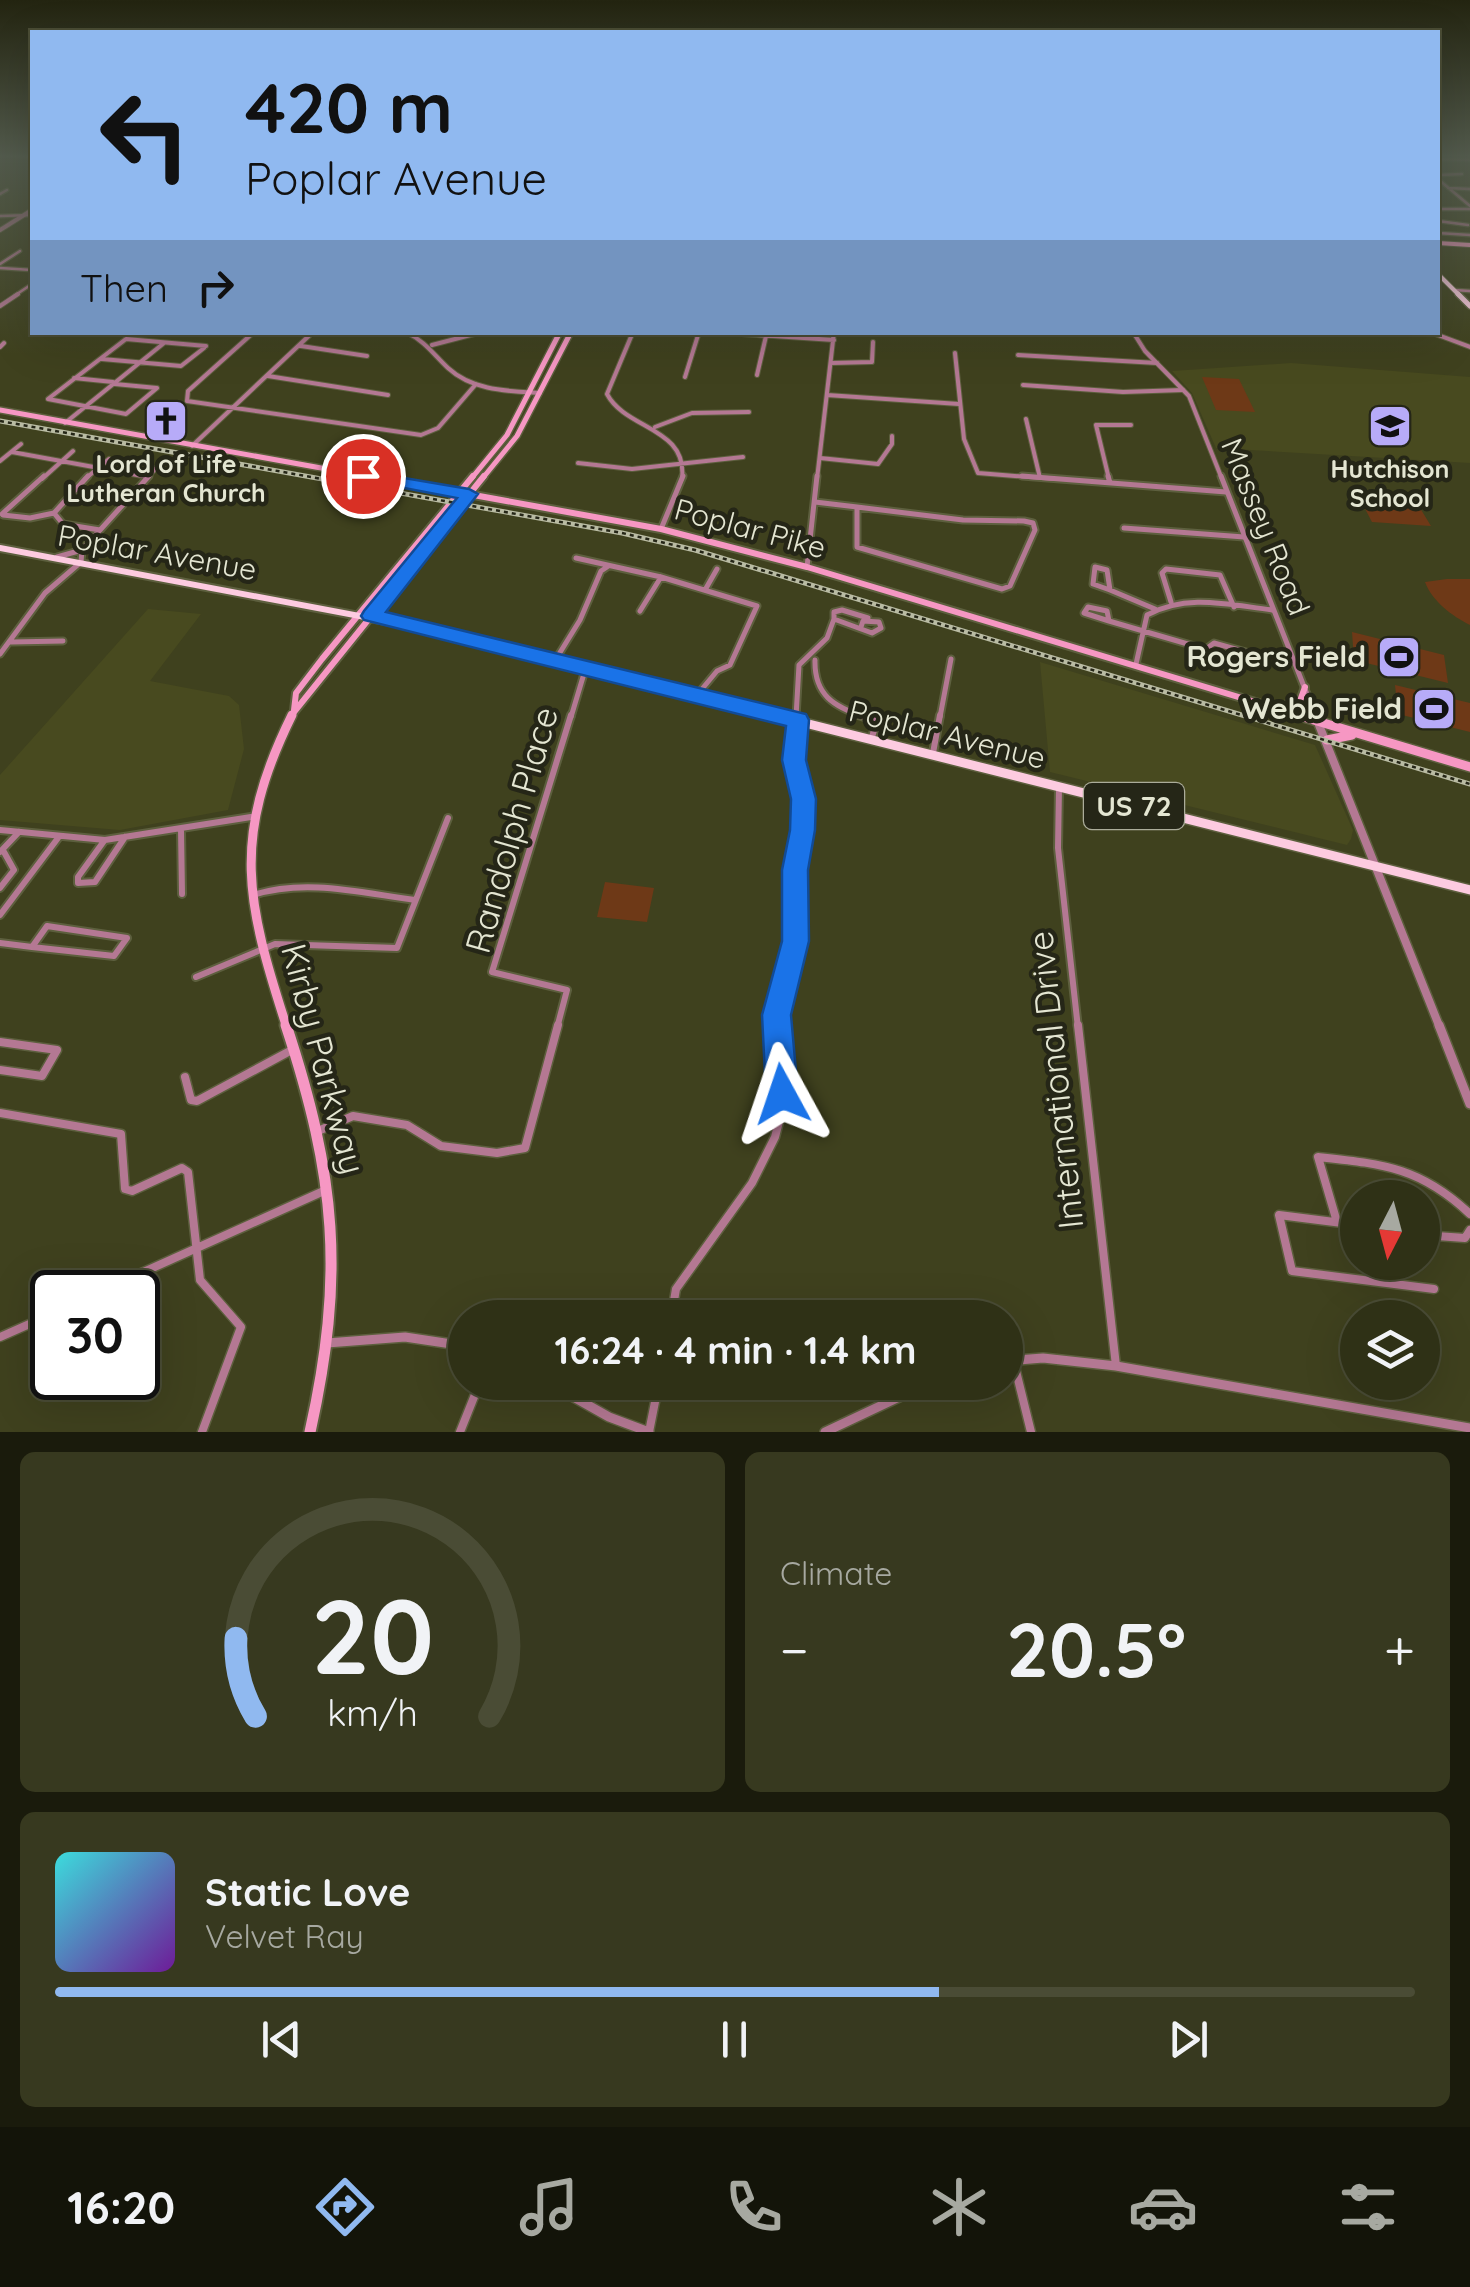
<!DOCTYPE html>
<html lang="en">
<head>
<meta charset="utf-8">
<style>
  body { margin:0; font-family:Quicksand,sans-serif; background:#37391f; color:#f1f3f6; height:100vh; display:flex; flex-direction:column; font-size:38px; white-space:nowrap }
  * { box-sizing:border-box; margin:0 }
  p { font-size:32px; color:#a7a9a1 }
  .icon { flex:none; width:55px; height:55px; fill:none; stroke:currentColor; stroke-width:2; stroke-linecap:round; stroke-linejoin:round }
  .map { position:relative; height:1432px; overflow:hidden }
  .sheet { display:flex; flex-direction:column; gap:20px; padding:20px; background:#1a1b0c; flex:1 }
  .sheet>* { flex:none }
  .banner { position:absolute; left:30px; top:30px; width:1410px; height:305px; border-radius:0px; box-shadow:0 10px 40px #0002,0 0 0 2px #4a4c35; background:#90b9f0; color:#111; overflow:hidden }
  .needle { width:65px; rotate:186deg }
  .tools { position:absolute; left:1340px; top:1180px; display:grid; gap:20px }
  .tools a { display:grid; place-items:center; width:100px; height:100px; border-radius:50%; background:#2f3116; box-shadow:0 10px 40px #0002,0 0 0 2px #4a4c35; font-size:50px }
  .speed { position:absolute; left:30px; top:1270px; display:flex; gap:20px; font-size:50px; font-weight:700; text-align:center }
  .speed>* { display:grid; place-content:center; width:130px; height:130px; border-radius:50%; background:#2f3116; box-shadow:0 10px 40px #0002,0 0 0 2px #4a4c35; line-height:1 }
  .speed .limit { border:5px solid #111; border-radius:15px; background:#fff; color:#111 }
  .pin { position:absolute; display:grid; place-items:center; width:85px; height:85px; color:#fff; margin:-42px; border:5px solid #fff; border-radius:50%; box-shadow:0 2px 10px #0007 }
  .me { position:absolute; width:110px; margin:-55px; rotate:355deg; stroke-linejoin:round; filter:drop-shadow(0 0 8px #0008) }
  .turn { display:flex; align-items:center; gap:35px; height:210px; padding:0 50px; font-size:45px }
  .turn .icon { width:130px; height:130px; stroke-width:2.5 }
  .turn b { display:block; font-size:70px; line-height:85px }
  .then { display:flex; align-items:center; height:95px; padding:0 50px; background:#0003; gap:20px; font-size:38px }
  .big { font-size:75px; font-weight:700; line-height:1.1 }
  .sheet .widget { flex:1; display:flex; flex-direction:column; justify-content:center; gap:15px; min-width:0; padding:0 35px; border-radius:15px; background:#37391f }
  .sheet .dial { align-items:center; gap:0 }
  .dial svg { height:260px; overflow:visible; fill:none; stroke:#4a4c35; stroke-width:7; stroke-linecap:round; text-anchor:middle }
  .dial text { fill:#f1f3f6; stroke:none }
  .song { display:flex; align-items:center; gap:30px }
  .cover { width:120px; height:120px; border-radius:15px; background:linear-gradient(135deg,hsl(180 70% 55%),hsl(280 70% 35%)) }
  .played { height:10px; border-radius:5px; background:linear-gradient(90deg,#90b9f0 65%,#4a4c35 65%) }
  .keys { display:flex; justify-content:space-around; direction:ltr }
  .heat { display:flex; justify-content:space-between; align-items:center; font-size:55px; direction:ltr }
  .sheet .tiles { flex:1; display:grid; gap:20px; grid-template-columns:1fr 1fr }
  .widget:last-child { grid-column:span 2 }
  .trip { position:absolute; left:448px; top:1300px; width:575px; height:100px; border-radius:50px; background:#2f3116; box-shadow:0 10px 40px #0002,0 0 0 2px #4a4c35; font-weight:700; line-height:100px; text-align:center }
  .tabs { display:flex; height:160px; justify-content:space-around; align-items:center; background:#131409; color:#a7a9a1 }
  .tabs .icon { width:70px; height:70px }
  .tabs .on { color:#90b9f0 }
  .tabs b { font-size:45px; color:#f1f3f6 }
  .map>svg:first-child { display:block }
</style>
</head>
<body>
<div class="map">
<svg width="1470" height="1432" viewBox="0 0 1470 1432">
  <rect width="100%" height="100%" fill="#3f411e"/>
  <!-- built -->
  <path fill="#484a1f" d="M1291,363L1470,377V463L1216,448L1192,393L1172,371Z
    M148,609L201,614L150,681L229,696L239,705L244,749L228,810L120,830L0,820V775Z
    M1040,662L1315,745L1353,830L1351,839L1347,845L1050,772Z"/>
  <!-- green -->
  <path fill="#6e3917" d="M1202,377L1239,379L1255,412L1216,410Z
    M1367,500L1373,505L1420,508L1431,526L1372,522L1361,501Z
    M1447,579H1470V625C1452,616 1432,601 1425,582Z
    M1352,632L1444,655L1448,683L1354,660Z
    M1395,685L1470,703V732L1398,714Z
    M605,882L654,888L647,922L597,917Z"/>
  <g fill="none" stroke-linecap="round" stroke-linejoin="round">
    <!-- minor-far4 casing -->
    <g stroke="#5d5f3e" stroke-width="5">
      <path id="minor-far4" d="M1438,159L1470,160
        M1438,175L1462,174
        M1438,179L1470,206
        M1448,188L1470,189
        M0,194L7,190
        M1438,209H1470
        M0,216L32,215
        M1438,221L1468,225
        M1438,233L1470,235
        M0,264L20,251
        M0,268L32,270
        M1454,290L1470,291
        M14,296L32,284"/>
    </g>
    <!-- minor-far3 casing -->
    <g stroke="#5d5f3e" stroke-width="6">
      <path id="minor-far3" d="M0,306L18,294
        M254,332L188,391L187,401L421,435L438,428L476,384
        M406,332C425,341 434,355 448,368C473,391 508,391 540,393
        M633,332L607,394C626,430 688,427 682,479
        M712,332L834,340
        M1338,332H1389
        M1430,332L1470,347
        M432,345L482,332
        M301,346L367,356
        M0,347L4,343
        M955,353L964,439L978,473L1054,479
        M1018,355L1157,363
        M102,359L181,366L204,348
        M831,363L872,362L873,342
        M757,375L766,336
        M268,376L388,395
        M685,377L699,332
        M74,378L113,382
        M115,384L157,388
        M1023,385L1123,392L1183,390
        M157,388L126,414L48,399L126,339L206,346
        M827,395L959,404
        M1026,419L1040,478
        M65,423L164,343
        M655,427L692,413L749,412
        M192,446L313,332
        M12,452L148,477
        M820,458L878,464L892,444V436
        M0,461L21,444
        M578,463L632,469L743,457
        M42,479L73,451
        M85,479L109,459
        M146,479L157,467
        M817,479L834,332
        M1109,479L1096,425H1131"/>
    </g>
    <!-- minor-far2 casing -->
    <g stroke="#5d5f3e" stroke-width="9">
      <path id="minor-far2" d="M88,476L54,513L63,524L100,530
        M1022,476L1226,492
        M1108,476L1110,483
        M815,502L857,507
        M857,507L963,520L1024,521L1033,523L1035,530L1010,586L1002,589L857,547Z
        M2,514L44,476
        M3,515L30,518L54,513
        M1124,528L1244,537
        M661,529L683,476
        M57,557L82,550L149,476
        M576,558L661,577L757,606L730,665L717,671L697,695
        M807,567L817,476
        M1095,567L1107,570L1110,590L1093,584Z
        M705,590L717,569
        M1110,590L1155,609
        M1171,602L1162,573L1166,569L1220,575L1234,607
        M1088,607L1107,611L1109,621L1084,613Z
        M640,611L661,577
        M834,619V612L842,610L868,618
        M1109,621L1239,659L1249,658L1246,652L1214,643L1206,649
        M11,642L63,641
        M0,654L45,593L81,562L82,550
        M556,659L580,620L601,571L607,567
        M815,660C814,695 834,707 865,717
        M1136,664L1147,615C1188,593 1229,605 1273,610
        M571,717L586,667
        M796,717L799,665L827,638L834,619L872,633L881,628L879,622L863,621L861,627
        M940,717L951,659"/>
    </g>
    <!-- minor-far1 casing -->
    <g stroke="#5d5f3e" stroke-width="10">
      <path id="minor-far1" d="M858,715L877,721L871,740
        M933,753L940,715
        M1059,787L1058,848L1078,1028
        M181,829L182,894
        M0,830L105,840L251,817
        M104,841L78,877V883L95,882L125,837
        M0,852L19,832
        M0,888L14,870L4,852
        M253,895C306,878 362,893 415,900
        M0,915L58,838
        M47,926L127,938L114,956L32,947Z
        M0,943L32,947
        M196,977L275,944L397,948L448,818
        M557,1028L567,990L492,972L571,715
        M777,1028L776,1015L796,941L795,869L804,799L794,760L796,715"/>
    </g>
    <!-- minor casing -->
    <g stroke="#5d5f3e" stroke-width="11">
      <path id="minor" d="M1078,1025L1116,1366
        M0,1042L57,1050L42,1076L0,1070
        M185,1077L191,1100L197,1101L290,1051
        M0,1113L121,1134L125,1189L132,1191L182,1168L188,1172L200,1280L241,1327L202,1432
        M318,1131L353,1116L407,1125L441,1146L497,1153L525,1148L558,1025
        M1337,1222L1318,1157C1383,1164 1420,1167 1470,1214
        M1358,1225L1279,1215L1292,1271L1434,1289
        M1422,1235L1465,1238L1470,1230
        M99,1292L326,1190
        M671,1318L676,1289L752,1183L775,1137L780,1118L776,1025
        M0,1337L52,1314
        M1014,1363L1031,1432
        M460,1432L480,1382
        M649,1432L659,1382"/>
    </g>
    <!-- tertiary-far3 casing -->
    <g stroke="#5d5f3e" stroke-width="6">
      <path id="tertiary-far3" d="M7,155L32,156
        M0,230L32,210
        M1133,332L1145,351L1189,396L1222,479"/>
    </g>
    <!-- tertiary-far2 casing -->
    <g stroke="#5d5f3e" stroke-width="9">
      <path id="tertiary-far2" d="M1221,476L1316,717"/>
    </g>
    <!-- tertiary-far1 casing -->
    <g stroke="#5d5f3e" stroke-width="11">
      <path id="tertiary-far1" d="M1315,715L1440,1028"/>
    </g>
    <!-- tertiary casing -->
    <g stroke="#5d5f3e" stroke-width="12">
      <path id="tertiary" d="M1439,1025L1470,1104
        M327,1343L405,1337L465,1346
        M1005,1361L1043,1358L1116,1366L1470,1428
        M547,1382L609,1417L649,1432
        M825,1432L931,1382"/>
    </g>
    <!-- secondary-far4 casing -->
    <g stroke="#5d5f3e" stroke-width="6">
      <path id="secondary-far4" d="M1438,243L1470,245"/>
    </g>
    <!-- secondary-far3 casing -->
    <g stroke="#5d5f3e" stroke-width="8">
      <path id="secondary-far3" d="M0,410L382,479
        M471,479L507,435L560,332
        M482,479L517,436L571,332"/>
    </g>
    <!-- secondary-far2 casing -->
    <g stroke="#5d5f3e" stroke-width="10">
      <path id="secondary-far2" d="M369,476L661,529L807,567L1305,717
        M1276,707L1300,701L1305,687
        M294,710L296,693L322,659L473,476
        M290,717L484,476"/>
    </g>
    <!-- secondary-far1 casing -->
    <g stroke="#5d5f3e" stroke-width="12">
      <path id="secondary-far1" d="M1297,715L1470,767
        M1327,740L1352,735
        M287,1028C246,901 231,839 292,715"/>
    </g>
    <!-- secondary casing -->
    <g stroke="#5d5f3e" stroke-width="15">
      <path id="secondary" d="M286,1025C336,1177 345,1275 310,1432"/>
    </g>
    <!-- primary-far3 casing -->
    <g stroke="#5d5f3e" stroke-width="6">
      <path id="primary-far3" d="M1438,274L1460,296"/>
    </g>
    <!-- primary-far2 casing -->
    <g stroke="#5d5f3e" stroke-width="8">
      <path id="primary-far2" d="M1458,294L1470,306"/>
    </g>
    <!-- primary-far1 casing -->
    <g stroke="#5d5f3e" stroke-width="10">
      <path id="primary-far1" d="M0,548L444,632L783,717"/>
    </g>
    <!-- primary casing -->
    <g stroke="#5d5f3e" stroke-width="12">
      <path id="primary" d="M773,715L1470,890"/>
    </g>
    <!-- minor-far4 -->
    <use href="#minor-far4" stroke="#b47893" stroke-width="2.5"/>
    <!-- minor-far3 -->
    <use href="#minor-far3" stroke="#b47893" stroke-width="4"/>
    <!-- minor-far2 -->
    <use href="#minor-far2" stroke="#b47893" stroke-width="5"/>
    <!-- minor-far1 -->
    <use href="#minor-far1" stroke="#b47893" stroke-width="6"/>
    <!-- minor -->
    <use href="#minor" stroke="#b47893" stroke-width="8"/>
    <!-- tertiary-far3 -->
    <use href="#tertiary-far3" stroke="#b47893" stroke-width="4"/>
    <!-- tertiary-far2 -->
    <use href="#tertiary-far2" stroke="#b47893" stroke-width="5"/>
    <!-- tertiary-far1 -->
    <use href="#tertiary-far1" stroke="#b47893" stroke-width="8"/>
    <!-- tertiary -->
    <use href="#tertiary" stroke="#b47893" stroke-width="9"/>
    <!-- secondary-far4 -->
    <use href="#secondary-far4" stroke="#f697c3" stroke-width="4"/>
    <!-- secondary-far3 -->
    <use href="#secondary-far3" stroke="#f697c3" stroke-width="5"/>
    <!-- secondary-far2 -->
    <use href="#secondary-far2" stroke="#f697c3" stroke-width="6"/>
    <!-- secondary-far1 -->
    <use href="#secondary-far1" stroke="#f697c3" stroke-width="9"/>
    <!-- secondary -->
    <use href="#secondary" stroke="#f697c3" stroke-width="11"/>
    <!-- primary-far3 -->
    <use href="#primary-far3" stroke="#fdcbe0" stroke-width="4"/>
    <!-- primary-far2 -->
    <use href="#primary-far2" stroke="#fdcbe0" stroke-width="5"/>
    <!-- primary-far1 -->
    <use href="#primary-far1" stroke="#fdcbe0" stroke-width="6"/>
    <!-- primary -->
    <use href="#primary" stroke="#fdcbe0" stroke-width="9"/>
    <!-- rail casing -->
    <g stroke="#b9bba3" stroke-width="5">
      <path id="rail" d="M0,421L622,533L695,550L1470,784"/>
    </g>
    <!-- rail -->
    <use href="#rail" stroke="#252617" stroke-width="2.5" stroke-dasharray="4" stroke-linecap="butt"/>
  </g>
  <!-- sky -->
  <linearGradient id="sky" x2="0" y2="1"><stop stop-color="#232410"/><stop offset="0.44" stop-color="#525a4c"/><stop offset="1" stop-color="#525a4c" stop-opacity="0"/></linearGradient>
  <rect width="1470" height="355" fill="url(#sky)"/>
  <!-- route -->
  <path fill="#1a73e8" stroke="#114b97" stroke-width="2.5" d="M363,471L469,489L478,494L386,612L806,714L809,720L806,760L816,799L815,830L808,870L809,941L791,1015L798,1094L793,1106L782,1110L771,1106L766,1094L762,1015L782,941V870L790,830L791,799L782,760L786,726L364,620L361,616L364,611L457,498L357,479V472Z"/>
  <!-- icons -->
  <defs>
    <g id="church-square" transform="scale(2.25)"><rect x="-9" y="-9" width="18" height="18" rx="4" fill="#b7abf8" stroke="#252617"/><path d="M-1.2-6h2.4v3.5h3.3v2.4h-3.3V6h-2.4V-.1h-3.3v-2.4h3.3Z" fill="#111"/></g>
    <g id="school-square" transform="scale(2.25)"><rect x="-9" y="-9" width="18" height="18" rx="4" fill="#b7abf8" stroke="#252617"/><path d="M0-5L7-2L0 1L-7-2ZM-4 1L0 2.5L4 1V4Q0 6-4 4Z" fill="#111"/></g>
    <g id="stadium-square" transform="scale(2.25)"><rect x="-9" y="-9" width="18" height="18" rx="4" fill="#b7abf8" stroke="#252617"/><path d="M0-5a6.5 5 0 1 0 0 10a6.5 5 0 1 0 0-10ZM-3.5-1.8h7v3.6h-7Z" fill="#111"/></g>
  </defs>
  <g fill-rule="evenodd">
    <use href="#church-square" x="166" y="421"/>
    <use href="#school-square" x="1390" y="426"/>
    <use href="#stadium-square" x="1399" y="657"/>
    <use href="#stadium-square" x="1434" y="709"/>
  </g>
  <g text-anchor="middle" stroke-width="9" stroke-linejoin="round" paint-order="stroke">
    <!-- far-poi labels -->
    <g font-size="25" font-weight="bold" fill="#e4e6d2" stroke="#252617">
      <text x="166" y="473">Lord of Life<tspan x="166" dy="29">Lutheran Church</tspan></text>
      <text x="1390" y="478">Hutchison<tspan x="1390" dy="29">School</tspan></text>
    </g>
    <!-- shield labels -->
    <rect fill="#252617" stroke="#abac9a" stroke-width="2.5" x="1084" y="783" width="100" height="46" rx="8"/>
    <g font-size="28" font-weight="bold" fill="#e4e6d2">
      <text x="1134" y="816">US 72</text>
    </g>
    <!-- street labels -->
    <g font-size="30" fill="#e4e6d2" stroke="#252617">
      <text transform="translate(1265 527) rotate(68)" y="10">Massey Road</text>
      <text transform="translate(750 529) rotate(15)" y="10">Poplar Pike</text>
      <text transform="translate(157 553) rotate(10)" y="10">Poplar Avenue</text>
      <text transform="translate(947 735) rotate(14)" y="10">Poplar Avenue</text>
    </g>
    <!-- poi labels -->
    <g font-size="30" font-weight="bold" fill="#e4e6d2" stroke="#252617" text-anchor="end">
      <text x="1366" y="667">Rogers Field</text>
      <text x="1402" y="719">Webb Field</text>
    </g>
    <!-- near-street labels -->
    <g font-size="35" fill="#e4e6d2" stroke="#252617">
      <text transform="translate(512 830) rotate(-74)" y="12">Randolph Place</text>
      <text transform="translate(323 1059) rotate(75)" y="12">Kirby Parkway</text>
      <text transform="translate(1056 1080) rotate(-96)" y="12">International Drive</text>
    </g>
  </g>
</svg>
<div class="tools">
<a><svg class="needle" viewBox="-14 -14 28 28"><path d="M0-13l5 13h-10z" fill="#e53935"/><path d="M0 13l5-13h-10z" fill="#a7a9a1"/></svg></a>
<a><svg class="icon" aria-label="layers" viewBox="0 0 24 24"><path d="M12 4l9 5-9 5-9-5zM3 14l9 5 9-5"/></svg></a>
</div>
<div class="speed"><div class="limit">30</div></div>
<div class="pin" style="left:363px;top:476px;background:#d93025"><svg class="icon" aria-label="arrive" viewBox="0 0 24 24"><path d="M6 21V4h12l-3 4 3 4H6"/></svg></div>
<svg class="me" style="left:782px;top:1094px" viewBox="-20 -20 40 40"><path d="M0-17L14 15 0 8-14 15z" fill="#1a73e8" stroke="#fff" stroke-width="4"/></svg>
<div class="trip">16:24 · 4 min · 1.4 km</div>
<div class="banner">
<div class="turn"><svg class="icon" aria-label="left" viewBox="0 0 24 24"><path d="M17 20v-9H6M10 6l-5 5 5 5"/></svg><div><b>420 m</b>Poplar Avenue</div></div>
<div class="then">Then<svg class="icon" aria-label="right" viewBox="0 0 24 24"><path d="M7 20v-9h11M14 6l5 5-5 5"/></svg></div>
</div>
</div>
<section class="sheet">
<div class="tiles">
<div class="widget dial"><svg viewBox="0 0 100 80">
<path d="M14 69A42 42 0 1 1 86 69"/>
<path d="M14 69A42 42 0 0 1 8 45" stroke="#90b9f0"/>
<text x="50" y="56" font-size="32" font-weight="700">20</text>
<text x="50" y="72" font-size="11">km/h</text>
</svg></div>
<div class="widget"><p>Climate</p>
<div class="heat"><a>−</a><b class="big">20.5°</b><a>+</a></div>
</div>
<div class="widget">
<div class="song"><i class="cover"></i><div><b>Static Love</b><p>Velvet Ray</p></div></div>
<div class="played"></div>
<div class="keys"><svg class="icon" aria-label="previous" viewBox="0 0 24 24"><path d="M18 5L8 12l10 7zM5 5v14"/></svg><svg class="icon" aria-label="pause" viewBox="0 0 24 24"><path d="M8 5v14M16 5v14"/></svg><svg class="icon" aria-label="next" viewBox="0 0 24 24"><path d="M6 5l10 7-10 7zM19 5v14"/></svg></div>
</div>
</div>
</section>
<nav class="tabs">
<b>16:20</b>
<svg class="icon on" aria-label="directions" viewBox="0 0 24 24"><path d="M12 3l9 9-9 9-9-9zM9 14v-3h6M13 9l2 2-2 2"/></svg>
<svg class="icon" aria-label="music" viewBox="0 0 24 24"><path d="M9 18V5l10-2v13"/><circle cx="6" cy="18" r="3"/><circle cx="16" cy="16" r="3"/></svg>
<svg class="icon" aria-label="phone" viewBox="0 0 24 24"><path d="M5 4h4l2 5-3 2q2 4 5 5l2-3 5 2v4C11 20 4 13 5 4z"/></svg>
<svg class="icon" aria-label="climate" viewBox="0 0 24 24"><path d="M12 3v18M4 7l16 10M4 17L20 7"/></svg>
<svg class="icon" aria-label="car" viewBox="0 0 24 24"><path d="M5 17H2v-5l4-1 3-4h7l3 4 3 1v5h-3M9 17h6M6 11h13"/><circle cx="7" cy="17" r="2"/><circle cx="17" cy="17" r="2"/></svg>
<svg class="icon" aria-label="filters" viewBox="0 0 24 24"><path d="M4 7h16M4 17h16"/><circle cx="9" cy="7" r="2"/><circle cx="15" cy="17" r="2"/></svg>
</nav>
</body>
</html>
